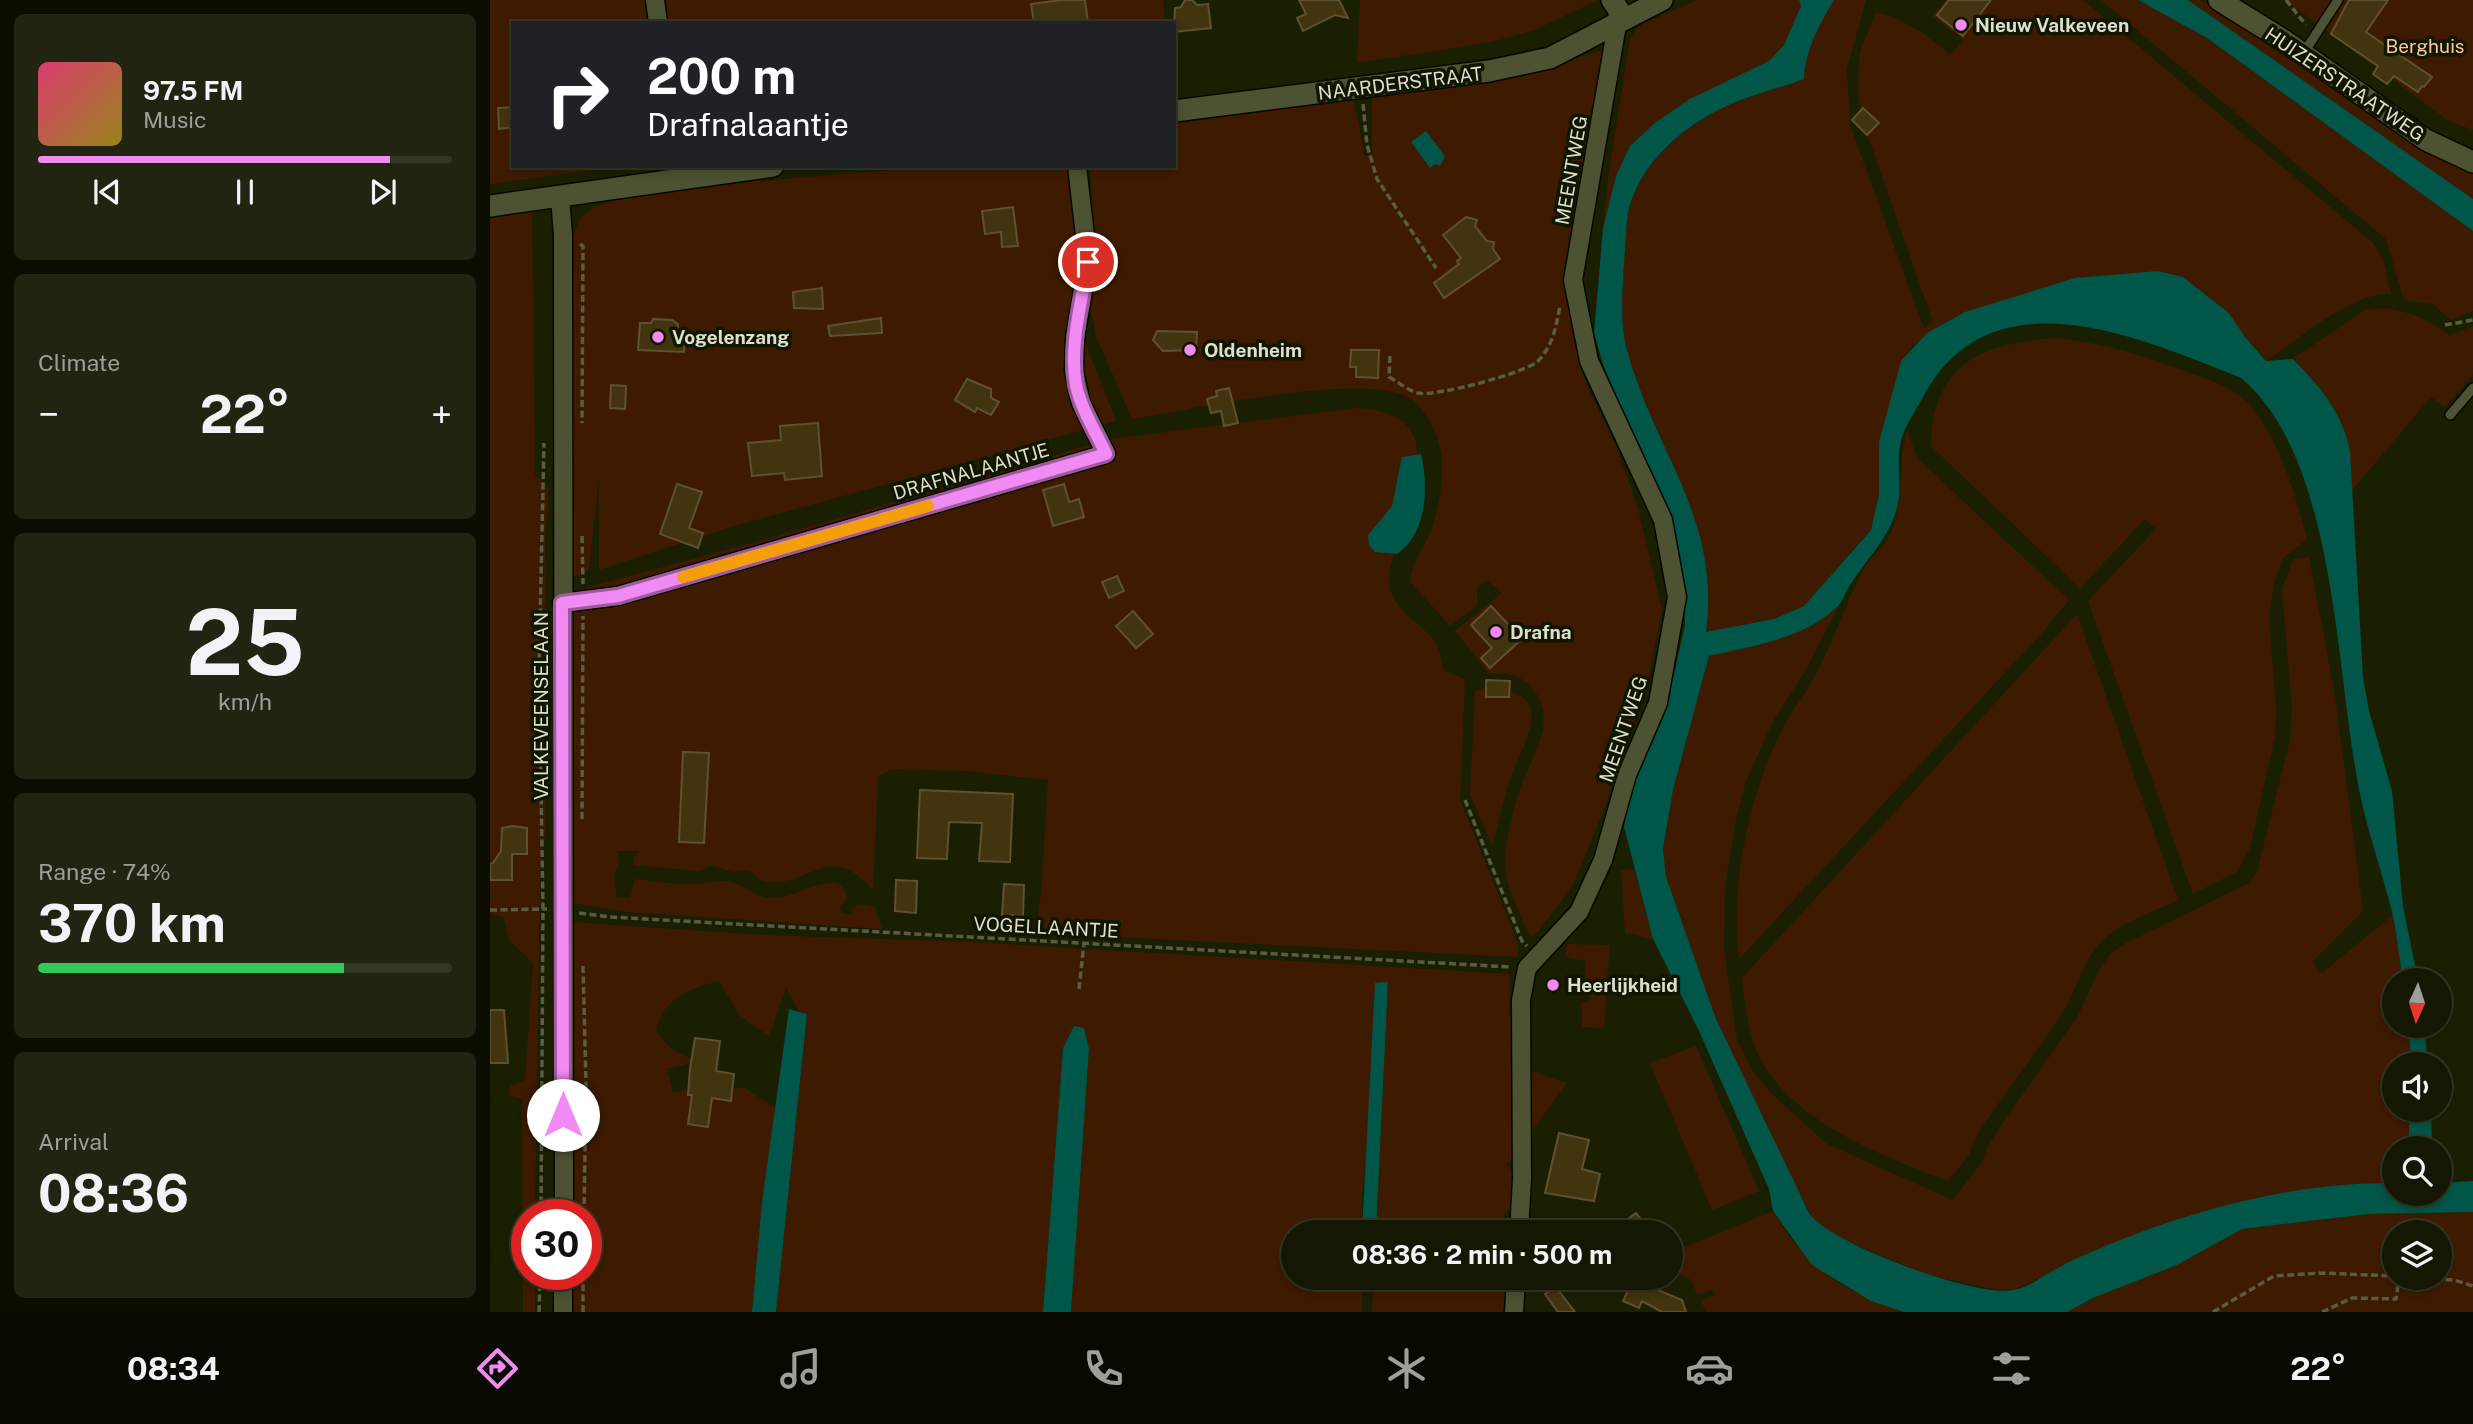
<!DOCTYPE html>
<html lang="en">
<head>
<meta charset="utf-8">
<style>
  body { margin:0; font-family:"Public Sans",sans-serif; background:#212411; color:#f1f3f6; height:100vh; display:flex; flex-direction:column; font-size:26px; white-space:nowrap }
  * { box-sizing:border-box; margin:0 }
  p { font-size:23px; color:#9d9f99 }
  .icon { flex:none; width:38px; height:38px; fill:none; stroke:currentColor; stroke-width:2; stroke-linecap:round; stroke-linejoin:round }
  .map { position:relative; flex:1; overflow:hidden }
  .panel { display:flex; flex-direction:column; gap:14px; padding:14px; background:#0b0d01; width:490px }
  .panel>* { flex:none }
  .banner { position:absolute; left:21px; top:21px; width:665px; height:147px; border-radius:0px; box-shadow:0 4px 10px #0003,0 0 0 2px #333624; background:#202124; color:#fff; overflow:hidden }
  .needle { width:46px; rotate:183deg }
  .buttons { position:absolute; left:1892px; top:968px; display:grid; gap:14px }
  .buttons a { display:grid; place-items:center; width:70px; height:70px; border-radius:50%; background:#141702; box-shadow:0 4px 10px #0003,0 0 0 2px #333624; font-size:35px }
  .speed { position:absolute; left:21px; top:1199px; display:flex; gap:14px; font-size:35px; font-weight:700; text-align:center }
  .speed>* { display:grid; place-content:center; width:91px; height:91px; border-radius:50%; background:#141702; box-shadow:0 4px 10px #0003,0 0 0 2px #333624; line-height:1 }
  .speed .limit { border:10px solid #d22; background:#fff; color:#111 }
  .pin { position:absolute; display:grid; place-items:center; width:60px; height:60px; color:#fff; margin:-30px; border:4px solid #fff; border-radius:50%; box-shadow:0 2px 7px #0007 }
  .me { position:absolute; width:77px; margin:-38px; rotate:0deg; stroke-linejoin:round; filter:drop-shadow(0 0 5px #0008) }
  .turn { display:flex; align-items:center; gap:24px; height:147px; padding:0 21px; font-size:32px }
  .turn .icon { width:91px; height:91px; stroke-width:2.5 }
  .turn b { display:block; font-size:49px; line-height:60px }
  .big { font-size:52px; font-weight:700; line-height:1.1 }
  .panel .card { flex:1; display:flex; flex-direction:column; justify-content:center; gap:10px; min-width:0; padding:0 24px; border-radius:10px; background:#212411 }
  .panel .dial { align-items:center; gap:0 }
  .dial b { font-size:91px; line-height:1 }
  .song { display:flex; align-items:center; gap:21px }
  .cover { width:84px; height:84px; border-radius:10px; background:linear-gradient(135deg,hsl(340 70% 55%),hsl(50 70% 35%)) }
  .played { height:7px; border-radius:4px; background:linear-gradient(90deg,#f28af3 85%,#333624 85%) }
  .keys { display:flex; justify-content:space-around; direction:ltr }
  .heat { display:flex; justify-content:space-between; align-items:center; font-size:38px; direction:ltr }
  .charge { height:10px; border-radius:5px; background:linear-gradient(90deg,#34c759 74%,#333624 0) }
  .trip { position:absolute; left:791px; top:1220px; width:402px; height:70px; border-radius:35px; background:#141702; box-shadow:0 4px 10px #0003,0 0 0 2px #333624; font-weight:700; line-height:70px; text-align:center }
  .tabs { display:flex; height:112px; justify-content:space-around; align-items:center; background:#080901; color:#9d9f99 }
  .tabs .icon { width:49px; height:49px }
  .tabs .on { color:#f28af3 }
  .tabs b { font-size:32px; color:#f1f3f6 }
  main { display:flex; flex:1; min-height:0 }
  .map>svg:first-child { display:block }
</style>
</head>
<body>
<main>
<section class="panel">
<div class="card">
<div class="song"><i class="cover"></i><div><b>97.5 FM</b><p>Music</p></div></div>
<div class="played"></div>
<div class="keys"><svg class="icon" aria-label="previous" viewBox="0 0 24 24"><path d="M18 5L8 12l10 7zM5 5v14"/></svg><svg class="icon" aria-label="pause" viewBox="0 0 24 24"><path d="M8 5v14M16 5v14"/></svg><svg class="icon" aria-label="next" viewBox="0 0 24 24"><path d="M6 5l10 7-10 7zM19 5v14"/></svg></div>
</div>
<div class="card"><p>Climate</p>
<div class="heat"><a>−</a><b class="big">22°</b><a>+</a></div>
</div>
<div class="card dial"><b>25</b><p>km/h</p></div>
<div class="card"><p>Range · 74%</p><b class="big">370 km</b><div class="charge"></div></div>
<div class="card"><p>Arrival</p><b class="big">08:36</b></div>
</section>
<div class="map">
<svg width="1983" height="1312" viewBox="0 0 1983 1312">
  <rect width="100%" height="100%" fill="#1b1f02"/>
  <!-- green -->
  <path fill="#3e1b00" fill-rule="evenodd" d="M0,0H157L160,23H23V166H130L0,184Z
    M176,0H673L675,23H178Z
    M870,0H1108L1045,30L1002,42L867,63Z
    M1208,0H1309L1311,6L1294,45L1279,61L1246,78L1126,176L1114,223L1118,178L1140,39L1150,24Z
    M1344,0H1376L1357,69L1360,125L1434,329L1443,322L1370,113L1368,84L1370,52L1386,12C1415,19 1439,36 1460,55L1474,40L1442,16L1456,0H1593L1883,243L1893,259L1901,294C1861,292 1810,338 1777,361L1755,337L1739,313L1693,277L1475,312L1421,346L1381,529L1314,606L1284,619L1216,632C1231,521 1165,451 1137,351C1129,324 1133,279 1135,251C1136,239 1136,225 1138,214C1149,163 1194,126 1239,105C1263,94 1290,88 1314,79C1314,50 1329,24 1344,0Z
    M1611,0H1648L1717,38L1983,231V311L1961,320L1943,304L1914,300L1896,239Z
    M1698,0H1710L1933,148L1983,172V199Z
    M1795,0H1983V130L1959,121Z
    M1115,49L1106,97L1083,323L1094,379L1127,449L1148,508L1172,610L1157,686L1112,815L1081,889L1044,936L1039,935C1030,912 1013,883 1015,858C1017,835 1023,811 1030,789C1036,771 1047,753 1052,734C1061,699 1036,668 1000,674L965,631L1012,593L997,580L987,586V606L960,626L920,581C922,564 928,557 936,542C947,519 953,490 952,464C952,443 939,411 921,399C875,370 700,410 642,419L606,336L601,311L605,267L600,166H684V124L863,97L875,156L882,153V95L1045,72Z
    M454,166H582L591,233L589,319L599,353L626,421L237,528L109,570V478L99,570L80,579L83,236L91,217L106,206L139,197L219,185Z
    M42,211L45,474L59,489L55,538L56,825L50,870L45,1214H37V1274H45V1312H33L32,1099L19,1095L20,1086L35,1080L43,963L19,940L13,916L0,914V216Z
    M1894,308C1921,311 1938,320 1960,335L1983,326V375L1955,407L1941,397L1862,490C1858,421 1850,408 1803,359L1875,310Z
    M1568,338C1609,343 1648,353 1686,368C1704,375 1724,380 1741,390C1784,415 1805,494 1817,539L1792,559L1784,583L1779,618L1786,709L1785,736L1760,848L1747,872L1703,894L1598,601L1666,529L1655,519L1590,588L1441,446C1443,362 1493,343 1568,338Z
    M867,408C927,412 935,442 924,496C922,508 921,522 917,533C909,551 898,560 899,582C900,609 930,622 944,640C950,648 951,662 954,671L975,679L970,800L1023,931L1028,946V957L545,933L551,895L558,780L477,771L401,769L388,777L383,890C337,838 320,890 274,881C268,880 266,874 261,872C256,870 249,872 245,872C229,870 225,860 210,871L144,865V857L150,851H127L129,862L124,876L127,897L140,898L145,879C164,881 185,885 204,884C215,884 226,880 236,881C253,883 265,898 281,898C306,898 324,881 348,883L355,890L357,899L349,908L352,913L363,915L361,910L368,904L385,907L392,929L138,912L78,902L73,594L273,540L621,439Z
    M1417,429L1427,458L1579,600L1551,634L1249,959C1239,886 1261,786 1296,722C1304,707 1316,693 1324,678C1344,642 1355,602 1375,567C1381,556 1393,549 1398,538C1416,504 1407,465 1417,429Z
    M1819,557L1845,696L1873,911L1822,962L1832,973L1903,915L1913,980H1904V1026H1919L1921,1064H1904V1110H1920L1918,1148H1904V1183H1872L1735,1207L1621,1244L1522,1291L1496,1288L1438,1275L1351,1239L1327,1224L1300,1178L1226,1019L1176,877L1173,849L1183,790L1219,656L1325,624L1349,606L1314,673L1283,721L1256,781L1246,819L1235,885L1234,950L1247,1040L1262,1070L1281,1093L1337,1144L1463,1200L1492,1162L1497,1148L1516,1118L1588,1016L1608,972L1621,953L1634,944L1757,884L1767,872L1800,740L1802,708L1792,590L1803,559Z
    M1587,614L1688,900C1663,912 1628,923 1609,944C1592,963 1587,989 1574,1010C1545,1055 1511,1097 1483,1142L1479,1155L1458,1181C1392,1156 1298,1121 1267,1052C1257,1029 1255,1002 1252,978Z
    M994,688C1072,691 1034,738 1019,783C1012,803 1009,825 1002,845L980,794L985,692Z
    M1144,869L1163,939L1135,933L1131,870Z
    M80,922L274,935L480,942L1019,974L1021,1064L1077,1083L1017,1165L1037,1190L1015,1214L1008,1232H886L898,983L872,1191V1232H803V1278H872V1312H581L599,1049L584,1026L573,1048L553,1312H286L317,1014L309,1011L296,988L279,1036L250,1016L229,981C198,989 175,997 166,1030C175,1047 190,1055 208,1061L177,1069L183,1093L218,1084L222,1095L253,1087L287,1109L272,1202L262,1312H80L81,1274H96V1214H81Z
    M1077,944L1120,945L1117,981L1095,980L1096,961L1076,957Z
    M1101,992L1116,993L1114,1028L1092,1027V1002H1099Z
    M1206,1046L1269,1191L1222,1210L1160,1063Z
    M1283,1211C1315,1266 1353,1292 1414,1312H1216L1211,1301L1225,1295L1223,1290L1207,1294L1201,1280L1188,1274L1191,1267L1186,1264L1181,1270V1253Z
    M1983,1212V1312H1577L1603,1298L1687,1265L1752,1229L1879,1214ZM1904,1232H1950V1278H1904Z
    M884,1278H1063L1031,1297L1023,1312H882Z"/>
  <!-- water -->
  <path fill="#005649" d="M1309,0H1344C1329,25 1315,51 1314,79C1290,88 1263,94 1239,105C1194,125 1149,163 1138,213C1136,225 1136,238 1135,250C1133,279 1129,323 1137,350C1165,453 1231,518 1216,632L1284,619L1314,606L1381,530L1389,494V442L1411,361L1437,333L1475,312L1585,278L1668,271L1693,277L1739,313L1755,337L1776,361L1803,359C1830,387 1852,411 1860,451L1873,677L1879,711L1902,791L1913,906L1928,980H1913C1909,957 1907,934 1902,912C1892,872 1878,833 1870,794C1845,675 1848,459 1751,378C1650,338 1500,270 1433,397C1424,414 1414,426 1410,445C1407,462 1411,481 1409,498C1404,533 1379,556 1360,585C1355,592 1353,602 1347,607C1314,639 1262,646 1219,656L1183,790L1173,849L1176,877L1226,1019L1319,1213C1340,1244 1486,1298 1524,1290C1540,1287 1552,1276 1566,1269C1583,1259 1602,1252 1620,1244C1708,1208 1809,1182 1904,1183V1194H1950V1183L1983,1181V1212L1879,1214L1752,1229L1687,1265L1603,1298L1577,1312H1414L1381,1301L1322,1265L1283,1211L1279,1189L1209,1031L1163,939L1134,827L1140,794L1184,675L1195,624L1193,582L1188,543L1114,367L1104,334L1113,228L1126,176L1140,146L1166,122L1200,99L1279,61L1294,45L1311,6Z
    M1648,0H1698L1983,199V231L1717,38Z
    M936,131L955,156L950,166L945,164L940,168L921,142Z
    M931,454C939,486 937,534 907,554L885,552L879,545L878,535L902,506L912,457Z
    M898,982L886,1232H872L885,983Z
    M299,1009L317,1014L286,1312H262L272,1202Z
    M584,1026L594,1028L599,1049L581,1312H553L573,1048Z
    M1919,1026H1934L1938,1064H1921Z
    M1920,1110H1941L1942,1148H1918Z"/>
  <!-- building -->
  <path fill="#42340e" stroke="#5e5132" stroke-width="2" d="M571,0H595L598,23H544L541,4Z
    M695,0H702L707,5L718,4L721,28L684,32L685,8L691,7Z
    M809,0H849L858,18L845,15L813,31L807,18L816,14Z
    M1459,0H1501L1473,36L1447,15Z
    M1859,0H1898L1876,32L1942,77L1934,87L1932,86L1928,92L1904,76L1897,84L1883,74L1888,66L1841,34Z
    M23,107V127L9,129L8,108Z
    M1373,108L1389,123L1377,135L1362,120Z
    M523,207L528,246L512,247L511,232L495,234L492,211Z
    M976,217L987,220L985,226L997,241L1004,242L1003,249L1010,259L954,298L944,283L969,264L967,261L971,258L953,235Z
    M332,288L333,309L304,308L303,292Z
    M391,318L392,333L340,336L338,326Z
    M163,319L182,320L188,324L187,338H195L194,352L148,350L150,323H161Z
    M667,331L707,332L706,350L673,351L663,340Z
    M861,350H889L888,378L866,377V367H860Z
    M477,379L501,389V398L509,402L501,415L487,408L485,412L465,400Z
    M121,385L136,386L135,409L120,408Z
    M739,388L748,423L734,426L731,411L721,413L717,399L727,396L726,391Z
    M328,423L332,476L295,480L294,473L262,476L258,443L291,440L290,426Z
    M187,484L212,492L199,528L213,533L208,548L170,534Z
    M574,484L579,502L589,499L594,517L563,526L553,490Z
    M627,576L634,591L619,598L612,582Z
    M1001,606L1032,639L1000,668L991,658L1002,648L981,625Z
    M643,611L663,634L646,648L626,626Z
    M996,680L1020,681L1019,697H996Z
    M193,752L219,753L214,843L189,842Z
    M430,790L523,794L520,862L489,861L492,823L459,822L457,859L427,858Z
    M22,826L37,828V854H22V880H0V864L3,863L11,851L12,828Z
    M406,880L427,881L426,913L405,911Z
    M514,884L534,885L533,916L512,915Z
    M0,1010H14L18,1063H0Z
    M205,1038L230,1041L226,1071L244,1074L241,1101L222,1098L218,1127L198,1124L202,1095H198L200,1069Z
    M1069,1133L1099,1140L1092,1169L1110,1174L1104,1201L1055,1193Z
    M1146,1213L1161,1232H1121Z
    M1144,1278H1167L1163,1288L1192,1300L1196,1312H1172L1152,1301L1149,1308L1133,1301Z
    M1065,1286L1085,1312H1068L1055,1294Z"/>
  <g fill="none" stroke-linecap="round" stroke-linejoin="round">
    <!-- lane casing -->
    <g stroke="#060800" stroke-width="12">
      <path id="lane" d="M1813,54L1848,0
        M1960,415L1983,388"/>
    </g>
    <!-- street casing -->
    <g stroke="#060800" stroke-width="21">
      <path id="street" d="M165,0L168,23
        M70,197L73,235L74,1214
        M72,603L128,596L616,454L591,403L584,371L585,338L598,262L587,166
        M1029,1232L1032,1179L1031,1000L1037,968L1089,912L1113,860L1137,775L1168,703L1187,597L1173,520L1099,361L1083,280L1127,25
        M73,1312V1274
        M1024,1312L1026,1278"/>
    </g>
    <!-- secondary casing -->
    <g stroke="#060800" stroke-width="24">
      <path id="secondary" d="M1122,0L1130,12L1127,25
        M1729,0L1795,41L1936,140L1983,162
        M684,111L999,71L1060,58L1172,0
        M0,206L283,166"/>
    </g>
    <!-- path -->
    <path stroke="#585c42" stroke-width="3.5" stroke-dasharray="7 3.5" stroke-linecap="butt" d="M1796,0L1816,25
      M873,104L877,145L887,179L946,268
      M90,244L93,246L92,423
      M1955,325L1983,320
      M900,356L899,377C908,382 919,391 928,393C945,397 1036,373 1048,361C1063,345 1066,327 1070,306
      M92,536L93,584
      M975,800L1032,941L1037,946
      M92,819L93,616
      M0,910L57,909
      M89,913L120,917L1021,967
      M93,966L96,1083L94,1214
      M589,989L594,943
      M51,1214L53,908L49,666L54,443
      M1924,1278L1964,1280L1983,1286
      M49,1312L50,1274
      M93,1312V1274
      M1723,1312L1784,1276L1831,1273L1904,1276
      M1832,1312L1862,1298L1906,1299L1909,1278"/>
    <!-- lane -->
    <use href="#lane" stroke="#4c5232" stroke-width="9"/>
    <!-- street -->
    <use href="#street" stroke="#4c5232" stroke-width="18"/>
    <!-- secondary -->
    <use href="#secondary" stroke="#4c5232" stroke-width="21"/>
  </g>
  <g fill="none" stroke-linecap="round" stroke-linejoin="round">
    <!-- route casing -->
    <g stroke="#9d5a9e" stroke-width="18">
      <path id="route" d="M73,1115L72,603L128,596L616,454C606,432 591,409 586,385C579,345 592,301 598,262"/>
    </g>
    <!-- route -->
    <use href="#route" stroke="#f28af3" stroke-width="12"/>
    <!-- slow -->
    <path stroke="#f59e0b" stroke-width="12" d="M193,577L438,506"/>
  </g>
  <!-- markers -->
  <g fill="#f28af3" stroke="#121600" stroke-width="2.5">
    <circle cx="1471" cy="25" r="7"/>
    <circle cx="168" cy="337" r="7"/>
    <circle cx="700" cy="350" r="7"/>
    <circle cx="1006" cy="632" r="7"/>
    <circle cx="1063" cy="985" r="7"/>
  </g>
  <g text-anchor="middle" stroke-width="7" stroke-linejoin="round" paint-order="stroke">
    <!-- poi labels -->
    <g font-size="19" font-weight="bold" fill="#dbdfcd" stroke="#121600" text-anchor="start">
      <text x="1485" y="32">Nieuw Valkeveen</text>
      <text x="182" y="344">Vogelenzang</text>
      <text x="714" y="357">Oldenheim</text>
      <text x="1020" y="639">Drafna</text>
      <text x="1077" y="992">Heerlijkheid</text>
    </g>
    <!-- park labels -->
    <g font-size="19" fill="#fbc8a4" stroke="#121600">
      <text x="1935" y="53">Berghuis</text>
    </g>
    <!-- street labels -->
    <g font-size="19" fill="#dbdfcd" stroke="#121600">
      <text transform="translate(910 83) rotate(-7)" y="7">NAARDERSTRAAT</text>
      <text transform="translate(1855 84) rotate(34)" y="7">HUIZERSTRAATWEG</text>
      <text transform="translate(1081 170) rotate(-80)" y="7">MEENTWEG</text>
      <text transform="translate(481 471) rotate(-16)" y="7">DRAFNALAANTJE</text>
      <text transform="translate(51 706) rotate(-90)" y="7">VALKEVEENSELAAN</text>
      <text transform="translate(1133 729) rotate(-71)" y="7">MEENTWEG</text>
      <text transform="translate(556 927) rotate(3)" y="7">VOGELLAANTJE</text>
    </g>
  </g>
</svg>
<div class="buttons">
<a><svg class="needle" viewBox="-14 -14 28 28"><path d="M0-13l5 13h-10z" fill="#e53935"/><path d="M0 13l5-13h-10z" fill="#9d9f99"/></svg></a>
<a><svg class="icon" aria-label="sound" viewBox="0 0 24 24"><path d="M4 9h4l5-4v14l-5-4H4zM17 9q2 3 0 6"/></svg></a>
<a><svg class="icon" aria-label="search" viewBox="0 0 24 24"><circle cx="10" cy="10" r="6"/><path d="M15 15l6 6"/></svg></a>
<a><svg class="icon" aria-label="layers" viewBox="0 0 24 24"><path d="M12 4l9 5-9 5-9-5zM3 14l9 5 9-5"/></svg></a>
</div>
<div class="speed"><div class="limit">30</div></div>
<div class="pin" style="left:598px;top:262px;background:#d93025"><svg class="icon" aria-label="arrive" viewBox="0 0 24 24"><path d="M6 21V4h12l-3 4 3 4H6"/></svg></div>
<svg class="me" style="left:73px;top:1115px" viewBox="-20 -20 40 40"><circle r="19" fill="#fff"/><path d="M0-13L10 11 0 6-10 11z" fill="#f28af3"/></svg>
<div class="trip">08:36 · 2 min · 500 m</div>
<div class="banner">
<div class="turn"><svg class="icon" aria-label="right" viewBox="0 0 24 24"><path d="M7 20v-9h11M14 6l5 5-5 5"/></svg><div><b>200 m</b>Drafnalaantje</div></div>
</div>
</div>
</main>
<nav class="tabs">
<b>08:34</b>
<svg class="icon on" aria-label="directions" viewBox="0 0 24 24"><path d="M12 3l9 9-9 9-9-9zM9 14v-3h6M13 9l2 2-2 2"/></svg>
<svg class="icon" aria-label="music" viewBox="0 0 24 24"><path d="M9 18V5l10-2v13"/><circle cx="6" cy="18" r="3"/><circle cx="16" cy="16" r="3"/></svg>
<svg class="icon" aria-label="phone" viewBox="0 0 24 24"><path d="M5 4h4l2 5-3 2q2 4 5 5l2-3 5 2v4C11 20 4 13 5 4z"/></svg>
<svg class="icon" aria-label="climate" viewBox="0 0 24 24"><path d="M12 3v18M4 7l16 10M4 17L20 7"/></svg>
<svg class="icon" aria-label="car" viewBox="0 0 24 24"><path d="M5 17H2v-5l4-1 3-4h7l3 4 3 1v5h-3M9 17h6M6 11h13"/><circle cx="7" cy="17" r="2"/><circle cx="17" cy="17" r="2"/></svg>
<svg class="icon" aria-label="filters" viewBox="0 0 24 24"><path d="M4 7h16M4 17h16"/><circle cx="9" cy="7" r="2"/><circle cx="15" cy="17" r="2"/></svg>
<b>22°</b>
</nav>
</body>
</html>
